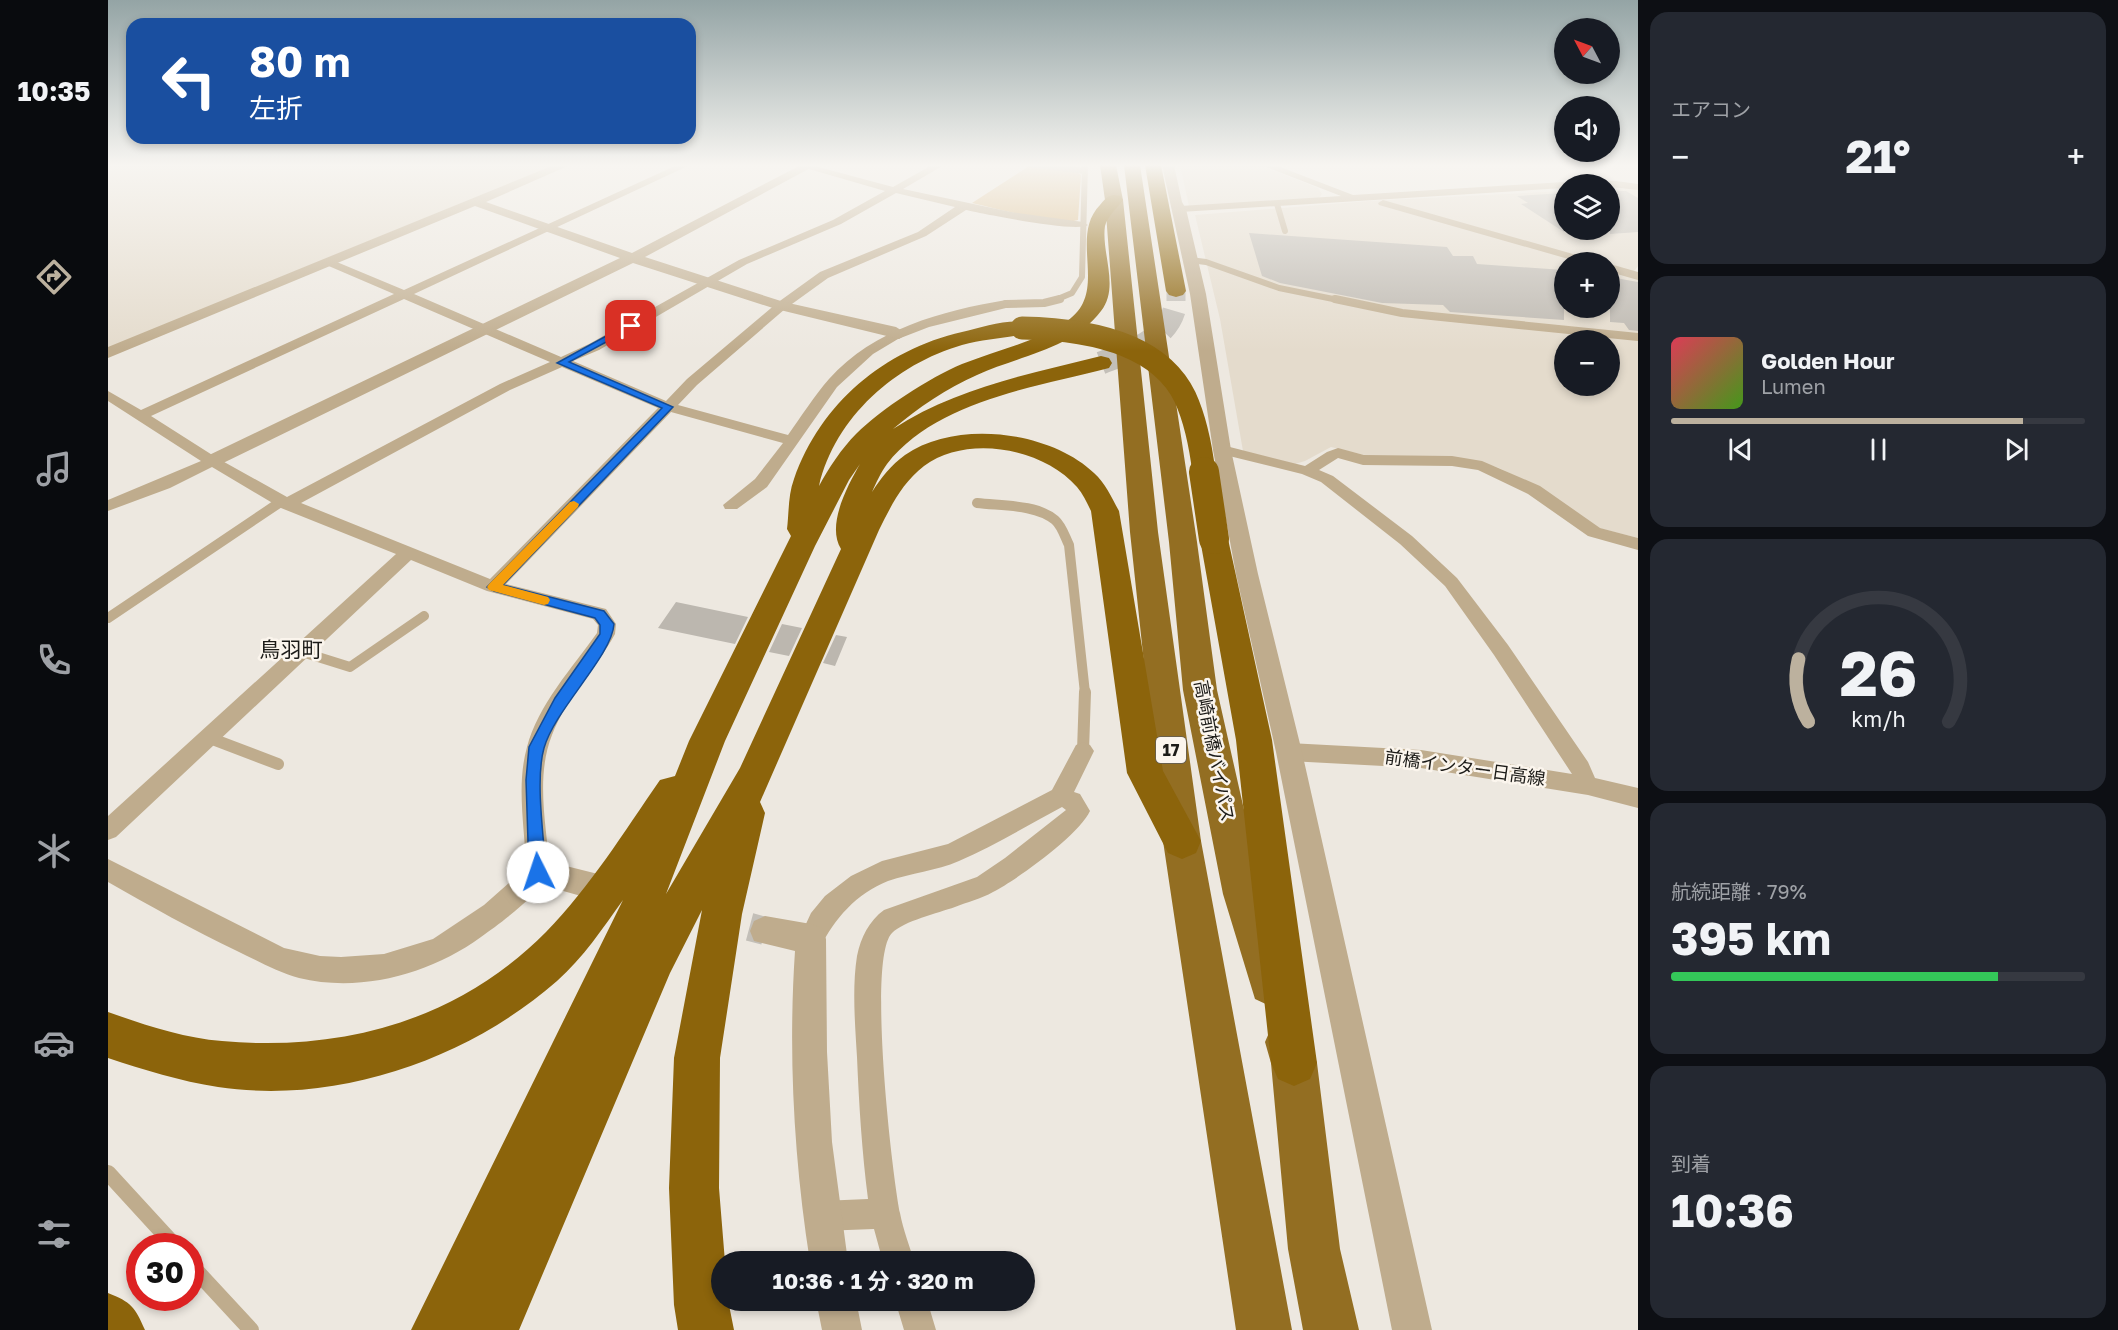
<!DOCTYPE html>
<html lang="ja">
<head>
<meta charset="utf-8">
<style>
  body { margin:0; font-family:"Golos Text","Noto Sans JP",sans-serif; background:#242831; color:#f1f3f6; height:100vh; display:flex; flex-direction:column; font-size:22px; white-space:nowrap }
  * { box-sizing:border-box; margin:0 }
  p { font-size:20px; color:#9ea1a6 }
  .icon { flex:none; width:33px; height:33px; fill:none; stroke:currentColor; stroke-width:2; stroke-linecap:round; stroke-linejoin:round }
  .map { position:relative; flex:1; overflow:hidden }
  .details { display:flex; flex-direction:column; gap:12px; padding:12px; background:#0d0f14; width:480px }
  .details>* { flex:none }
  .guide { position:absolute; left:18px; top:18px; width:570px; height:126px; border-radius:18px; box-shadow:0 3px 9px #0003; background:#1a4fa0; color:#fff; overflow:hidden }
  .needle { width:39px; rotate:311deg }
  .fabs { position:absolute; left:1446px; top:18px; display:grid; gap:12px }
  .fabs a { display:grid; place-items:center; width:66px; height:66px; border-radius:50%; background:#171b24; box-shadow:0 3px 9px #0003; font-size:30px }
  .speed { position:absolute; left:18px; top:1233px; display:flex; gap:12px; font-size:30px; font-weight:700; text-align:center }
  .speed>* { display:grid; place-content:center; width:78px; height:78px; border-radius:50%; background:#171b24; box-shadow:0 3px 9px #0003; line-height:1 }
  .speed .limit { border:9px solid #d22; background:#fff; color:#111 }
  .pin { position:absolute; display:grid; place-items:center; width:51px; height:51px; color:#fff; margin:-26px; border-radius:12px; box-shadow:0 3px 9px #0006 }
  .me { position:absolute; width:66px; margin:-33px; rotate:356deg; stroke-linejoin:round; filter:drop-shadow(0 0 4px #0008) }
  .turn { display:flex; align-items:center; gap:21px; height:126px; padding:0 24px; font-size:27px }
  .turn .icon { width:78px; height:78px; stroke-width:2.5 }
  .turn b { display:block; font-size:42px; line-height:51px }
  .big { font-size:45px; font-weight:700; line-height:1.1 }
  .details .widget { flex:1; display:flex; flex-direction:column; justify-content:center; gap:9px; min-width:0; padding:0 21px; border-radius:18px; background:#242831 }
  .details .dial { align-items:center; gap:0 }
  .dial svg { height:156px; overflow:visible; fill:none; stroke:#363941; stroke-width:7; stroke-linecap:round; text-anchor:middle }
  .dial text { fill:#f1f3f6; stroke:none }
  .song { display:flex; align-items:center; gap:18px }
  .cover { width:72px; height:72px; border-radius:9px; background:linear-gradient(135deg,hsl(350 70% 55%),hsl(100 70% 35%)) }
  .played { height:6px; border-radius:3px; background:linear-gradient(90deg,#bcb19e 85%,#363941 85%) }
  .keys { display:flex; justify-content:space-around; direction:ltr }
  .heat { display:flex; justify-content:space-between; align-items:center; font-size:33px; direction:ltr }
  .charge { height:9px; border-radius:4px; background:linear-gradient(90deg,#34c759 79%,#363941 0) }
  .trip { position:absolute; left:603px; top:1251px; width:324px; height:60px; border-radius:30px; background:#171b24; box-shadow:0 3px 9px #0003; font-weight:700; line-height:60px; text-align:center }
  main { display:flex; flex:1; min-height:0 }
  .tab-bar { display:flex; flex-direction:column; width:108px; justify-content:space-around; align-items:center; background:#090b0e; color:#9ea1a6 }
  .tab-bar .icon { width:42px; height:42px }
  .tab-bar .current { color:#bcb19e }
  .tab-bar b { font-size:27px; color:#f1f3f6 }
  .map>svg:first-child { display:block }
</style>
</head>
<body>
<main>
<nav class="tab-bar">
<b>10:35</b>
<svg class="icon current" aria-label="directions" viewBox="0 0 24 24"><path d="M12 3l9 9-9 9-9-9zM9 14v-3h6M13 9l2 2-2 2"/></svg>
<svg class="icon" aria-label="music" viewBox="0 0 24 24"><path d="M9 18V5l10-2v13"/><circle cx="6" cy="18" r="3"/><circle cx="16" cy="16" r="3"/></svg>
<svg class="icon" aria-label="phone" viewBox="0 0 24 24"><path d="M5 4h4l2 5-3 2q2 4 5 5l2-3 5 2v4C11 20 4 13 5 4z"/></svg>
<svg class="icon" aria-label="climate" viewBox="0 0 24 24"><path d="M12 3v18M4 7l16 10M4 17L20 7"/></svg>
<svg class="icon" aria-label="car" viewBox="0 0 24 24"><path d="M5 17H2v-5l4-1 3-4h7l3 4 3 1v5h-3M9 17h6M6 11h13"/><circle cx="7" cy="17" r="2"/><circle cx="17" cy="17" r="2"/></svg>
<svg class="icon" aria-label="filters" viewBox="0 0 24 24"><path d="M4 7h16M4 17h16"/><circle cx="9" cy="7" r="2"/><circle cx="15" cy="17" r="2"/></svg>
</nav>
<div class="map">
<svg width="1530" height="1330" viewBox="0 0 1530 1330">
  <rect width="100%" height="100%" fill="#ede8e0"/>
  <!-- built -->
  <path fill="#e4dbcc" fill-rule="evenodd" d="M0,165H446L0,348Z
    M1072,165H1151L1210,188L1214,194L1211,198L1081,206Z
    M1519,188L1530,190V266L1524,274L1530,279V538L1491,528L1435,490L1391,468L1373,462L1261,456L1223,447L1197,461L1187,464L1135,451L1112,319L1087,215L1261,201L1456,191V230H1502V189ZM1456,262H1502V308H1456ZM1456,340H1502V386H1456Z"/>
  <!-- green -->
  <path fill="#d8b57c" d="M921,166L969,172L973,175L970,220C952,226 886,208 864,203Z"/>
  <!-- building -->
  <path fill="#bcb7af" d="M1502,191H1518L1530,198V232L1502,234Z
    M1456,193V232L1413,204L1420,203L1409,196Z
    M1141,233L1339,247L1345,256H1365L1369,264L1456,270V320L1342,312L1335,305L1274,303L1172,283L1154,276Z
    M1502,277L1530,282V331L1521,330L1516,323L1502,322Z
    M568,602L640,617L627,644L550,628Z
    M674,624L694,628L681,656L661,652Z
    M728,635L739,637L727,666L715,663Z"/>
  <g fill="none" stroke-linecap="round" stroke-linejoin="round">
    <!-- tertiary-tunnel -->
    <path stroke="#c3bfb8" stroke-width="28" stroke-dasharray="28 14" stroke-linecap="butt" d="M601,916L657,931"/>
    <!-- motorway-tunnel-far1 -->
    <path stroke="#c3bfb8" stroke-width="19" stroke-dasharray="19 9" stroke-linecap="butt" d="M1068,301V291"/>
    <!-- motorway-tunnel -->
    <path stroke="#c3bfb8" stroke-width="23" stroke-dasharray="23 12" stroke-linecap="butt" d="M993,363C1023,351 1066,338 1068,299"/>
    <!-- service-far4 -->
    <path stroke="#bfac8d" stroke-width="6" d="M926,165L977,171
      M1169,204L1177,231
      M1082,260L1098,262L1171,288L1235,301
      M945,301L964,293L974,277L977,165"/>
    <!-- service-far3 -->
    <path stroke="#bfac8d" stroke-width="8" d="M1227,299L1294,313L1530,337
      M898,304L936,303L952,299"/>
    <!-- service-far2 -->
    <path stroke="#bfac8d" stroke-width="10" d="M869,503C893,506 928,504 947,520C954,526 957,537 961,545L977,693
      M0,618L174,501
      M194,652L242,667L316,616"/>
    <!-- service-far1 -->
    <path stroke="#bfac8d" stroke-width="12" d="M99,737L170,764
      M975,751L977,692"/>
    <!-- service -->
    <path stroke="#bfac8d" stroke-width="16" d="M0,1173L67,1246
      M82,1264L143,1330"/>
    <!-- minor -->
    <path fill="#bfac8d" fill-rule="evenodd" d="M569,165H582L306,294L453,357L481,344L631,260L725,220L777,191L687,165H703L785,187L824,165H836L795,189L903,212L975,222L980,225C970,233 876,214 858,210L818,236L720,278L677,309L589,385L570,405L680,435C693,417 706,396 721,379C766,329 833,311 898,300L904,304L902,307L821,327L790,339L765,354L729,387L659,487L629,509H617L615,505L647,479L675,443L563,412L398,584L498,609L508,624L507,634C488,669 458,698 444,735C427,778 439,828 442,872C431,895 394,922 373,937C322,974 253,993 191,978C169,972 150,961 129,951C85,930 42,906 0,882V859L176,948L212,956L233,957L276,954L325,939L376,905L418,868C417,828 408,786 419,747C430,705 464,668 489,633L490,625L485,619L379,591L303,560L8,837L0,840V816L288,554L173,508L104,467L62,488L0,511V500L93,461L0,401V391L33,410L286,294L216,264V260H224L296,290ZM788,193L847,207L810,232L712,272L669,303L579,379L558,401L465,361L491,350L639,264L733,224ZM296,299L442,362L392,384L179,497L109,458L43,416ZM454,367L550,408L382,579L193,503L402,390Z
      M1153,165H1167L1245,195L1456,182L1461,184H1456V188L1072,212L1067,209L1072,206L1233,196Z
      M1471,181H1508L1530,184V190L1502,187V184H1466Z
      M1275,200L1486,260L1488,262H1471L1271,205L1270,203Z
      M1502,264L1530,272V280L1502,272Z
      M1114,445L1197,466L1219,452L1230,448L1256,455L1344,456L1374,461L1432,486L1492,528L1530,538V550L1480,536L1420,494L1370,470L1344,466L1255,465L1230,458L1211,470L1225,476L1304,536L1349,578L1400,645L1480,762L1487,778L1530,788V808L1480,795L1313,768L1181,761L1174,758L1170,752L1174,746L1181,743L1313,750L1464,774L1386,655L1337,586L1292,544L1213,482L1194,474L1109,453L1106,450Z
      M975,742L982,745L986,751L966,792L972,794L982,811C971,835 910,879 885,892C873,899 859,902 847,907C830,913 796,921 784,933C759,958 784,1173 792,1213C795,1230 802,1246 806,1262H775L766,1229L713,1231L702,1227L698,1216L702,1205L713,1201L760,1199C754,1152 751,1105 749,1057C747,1024 744,988 749,956C753,937 761,921 776,910L869,877L897,858L958,810L954,807C920,825 886,846 851,861C828,871 803,873 780,881C749,893 726,919 712,948L703,951L694,948L691,939L703,913L717,896L743,876L774,861L840,844L944,790L968,745Z
      M787,1300H819L828,1330H796Z"/>
    <!-- tertiary -->
    <path fill="#bfac8d" fill-rule="evenodd" d="M446,165H462L378,202L524,253L693,165H708L537,257L676,302L788,327L799,334L791,339L668,309L525,263L111,465H97L94,461L97,457L512,258L367,206L0,358V347Z
      M1054,165H1066L1074,202L1078,209L1098,294L1123,450L1150,574L1194,752L1324,1330H1284L1168,752L1128,574L1105,450L1082,294Z
      M430,859L490,874L495,884L490,894L480,898L420,881L415,872L420,863Z
      M657,916L703,924L714,928L718,939L719,1052L724,1142L740,1262H702C686,1160 680,1054 687,951L646,941L642,931L646,921Z
      M708,1300H748L754,1330H714Z"/>
    <!-- trunk -->
    <path fill="#936e22" fill-rule="evenodd" d="M992,165H1008L1015,200L1050,532L1093,841L1184,1330H1128L1055,841L1022,532L997,200Z
      M1016,165H1032L1089,542L1109,690L1155,894L1184,984L1177,999L1162,1006L1147,999L1115,894L1075,690L1061,542Z
      M1180,1019L1196,1026L1209,1063L1232,1249L1251,1330H1195L1180,1249L1163,1063L1157,1042L1164,1026Z"/>
    <!-- motorway -->
    <path fill="#8c640b" fill-rule="evenodd" d="M1037,165H1053L1078,291L1075,295L1068,297L1061,295L1058,291Z
      M1006,195L1012,196L1015,200C1009,209 1000,215 997,226C993,253 1012,287 993,311C965,349 910,356 869,375C839,388 810,408 785,429C848,388 921,374 993,356L1001,358L1004,363L1001,368C928,387 828,401 779,464C773,472 768,483 764,492C773,478 783,465 797,455C848,419 942,431 986,473C997,483 1004,498 1011,511L1055,771L1093,841L1088,853L1074,859L1060,853L1019,773L983,511C979,503 975,494 969,487C935,448 859,434 816,466C794,483 783,506 771,530L652,802L657,813L634,914L612,1058L611,1188L617,1262H614V1300H620L626,1330H570L566,1305L561,1188L566,1058L594,910L562,973L411,1330H303L515,900C495,928 475,958 449,981C360,1059 229,1105 110,1087C72,1081 36,1070 0,1058V1012C37,1025 75,1038 114,1041C235,1052 351,1020 438,932C482,887 516,832 552,780L567,776L581,741L683,536L679,529C681,513 680,495 686,479C713,403 776,350 854,332C875,327 901,318 922,323L925,328L922,333C899,338 876,339 854,345C788,364 727,417 711,486C720,469 734,448 748,434C773,409 821,378 854,364C889,350 928,342 959,321C1002,292 960,238 992,205C996,200 999,196 1006,195ZM752,464C740,485 718,525 733,549L632,768L558,894L617,741L707,546L741,480Z
      M1106,529L1116,532L1120,539L1164,740L1209,1063L1202,1079L1186,1086L1170,1079L1163,1063L1128,740L1092,539L1096,532Z
      M0,1293C23,1302 27,1307 37,1330H0Z"/>
    <!-- motorway-bridge-far1 -->
    <path stroke="#8c640b" stroke-width="23" d="M914,328C971,329 1049,339 1077,397C1088,421 1093,448 1096,473"/>
    <!-- motorway-bridge -->
    <path stroke="#8c640b" stroke-width="30" d="M1096,472L1106,539"/>
  </g>
  <!-- sky -->
  <linearGradient id="sky" x2="0" y2="1"><stop stop-color="#94a4a5"/><stop offset="0.47" stop-color="#f7f5f1"/><stop offset="1" stop-color="#f7f5f1" stop-opacity="0"/></linearGradient>
  <rect width="1530" height="351" fill="url(#sky)"/>
  <!-- route -->
  <path fill="#1a73e8" stroke="#114b97" stroke-width="1.5" d="M520,324L528,326L461,362L565,407L395,585L496,611L506,624C504,656 447,709 436,748C427,780 436,838 438,872L436,878L430,880L424,878L421,872L418,780L421,747L447,698L492,634V625L487,618L386,591L379,587L554,408L449,363Z"/>
  <!-- slow -->
  <path fill="#f59e0b" d="M466,501L471,504L470,507L395,585L440,597L442,600L440,604L436,605L381,590L379,587L381,584L462,502Z"/>
  <g text-anchor="middle" stroke-width="5" stroke-linejoin="round" paint-order="stroke">
    <!-- shield labels -->
    <rect fill="#fbf5ed" stroke="#5f5c58" stroke-width="1.5" x="1048" y="737" width="30" height="26" rx="4.5"/>
    <g font-size="16" font-weight="bold" fill="#1c1b18">
      <text x="1063" y="756">17</text>
    </g>
    <!-- street labels -->
    <g font-size="18" fill="#1c1b18" stroke="#fbf5ed">
      <text transform="translate(1106 751) rotate(79)" y="6">高崎前橋バイパス</text>
      <text transform="translate(1357 768) rotate(8)" y="6">前橋インター日高線</text>
    </g>
    <!-- quarter labels -->
    <g font-size="21" fill="#1c1b18" stroke="#fbf5ed">
      <text x="183" y="657">鳥羽町</text>
    </g>
  </g>
</svg>
<div class="fabs">
<a><svg class="needle" viewBox="-14 -14 28 28"><path d="M0-13l5 13h-10z" fill="#e53935"/><path d="M0 13l5-13h-10z" fill="#9ea1a6"/></svg></a>
<a><svg class="icon" aria-label="sound" viewBox="0 0 24 24"><path d="M4 9h4l5-4v14l-5-4H4zM17 9q2 3 0 6"/></svg></a>
<a><svg class="icon" aria-label="layers" viewBox="0 0 24 24"><path d="M12 4l9 5-9 5-9-5zM3 14l9 5 9-5"/></svg></a>
<a>+</a>
<a>−</a>
</div>
<div class="speed"><div class="limit">30</div></div>
<div class="pin" style="left:523px;top:326px;background:#d93025"><svg class="icon" aria-label="arrive" viewBox="0 0 24 24"><path d="M6 21V4h12l-3 4 3 4H6"/></svg></div>
<svg class="me" style="left:430px;top:872px" viewBox="-20 -20 40 40"><circle r="19" fill="#fff"/><path d="M0-13L10 11 0 6-10 11z" fill="#1a73e8"/></svg>
<div class="trip">10:36 · 1 分 · 320 m</div>
<div class="guide">
<div class="turn"><svg class="icon" aria-label="left" viewBox="0 0 24 24"><path d="M17 20v-9H6M10 6l-5 5 5 5"/></svg><div><b>80 m</b>左折</div></div>
</div>
</div>
<section class="details">
<div class="widget"><p>エアコン</p>
<div class="heat"><a>−</a><b class="big">21°</b><a>+</a></div>
</div>
<div class="widget">
<div class="song"><i class="cover"></i><div><b>Golden Hour</b><p>Lumen</p></div></div>
<div class="played"></div>
<div class="keys"><svg class="icon" aria-label="previous" viewBox="0 0 24 24"><path d="M18 5L8 12l10 7zM5 5v14"/></svg><svg class="icon" aria-label="pause" viewBox="0 0 24 24"><path d="M8 5v14M16 5v14"/></svg><svg class="icon" aria-label="next" viewBox="0 0 24 24"><path d="M6 5l10 7-10 7zM19 5v14"/></svg></div>
</div>
<div class="widget dial"><svg viewBox="0 0 100 80">
<path d="M14 69A42 42 0 1 1 86 69"/>
<path d="M14 69A42 42 0 0 1 9 37" stroke="#bcb19e"/>
<text x="50" y="56" font-size="32" font-weight="700">26</text>
<text x="50" y="72" font-size="11">km/h</text>
</svg></div>
<div class="widget"><p>航続距離 · 79%</p><b class="big">395 km</b><div class="charge"></div></div>
<div class="widget"><p>到着</p><b class="big">10:36</b></div>
</section>
</main>
</body>
</html>
